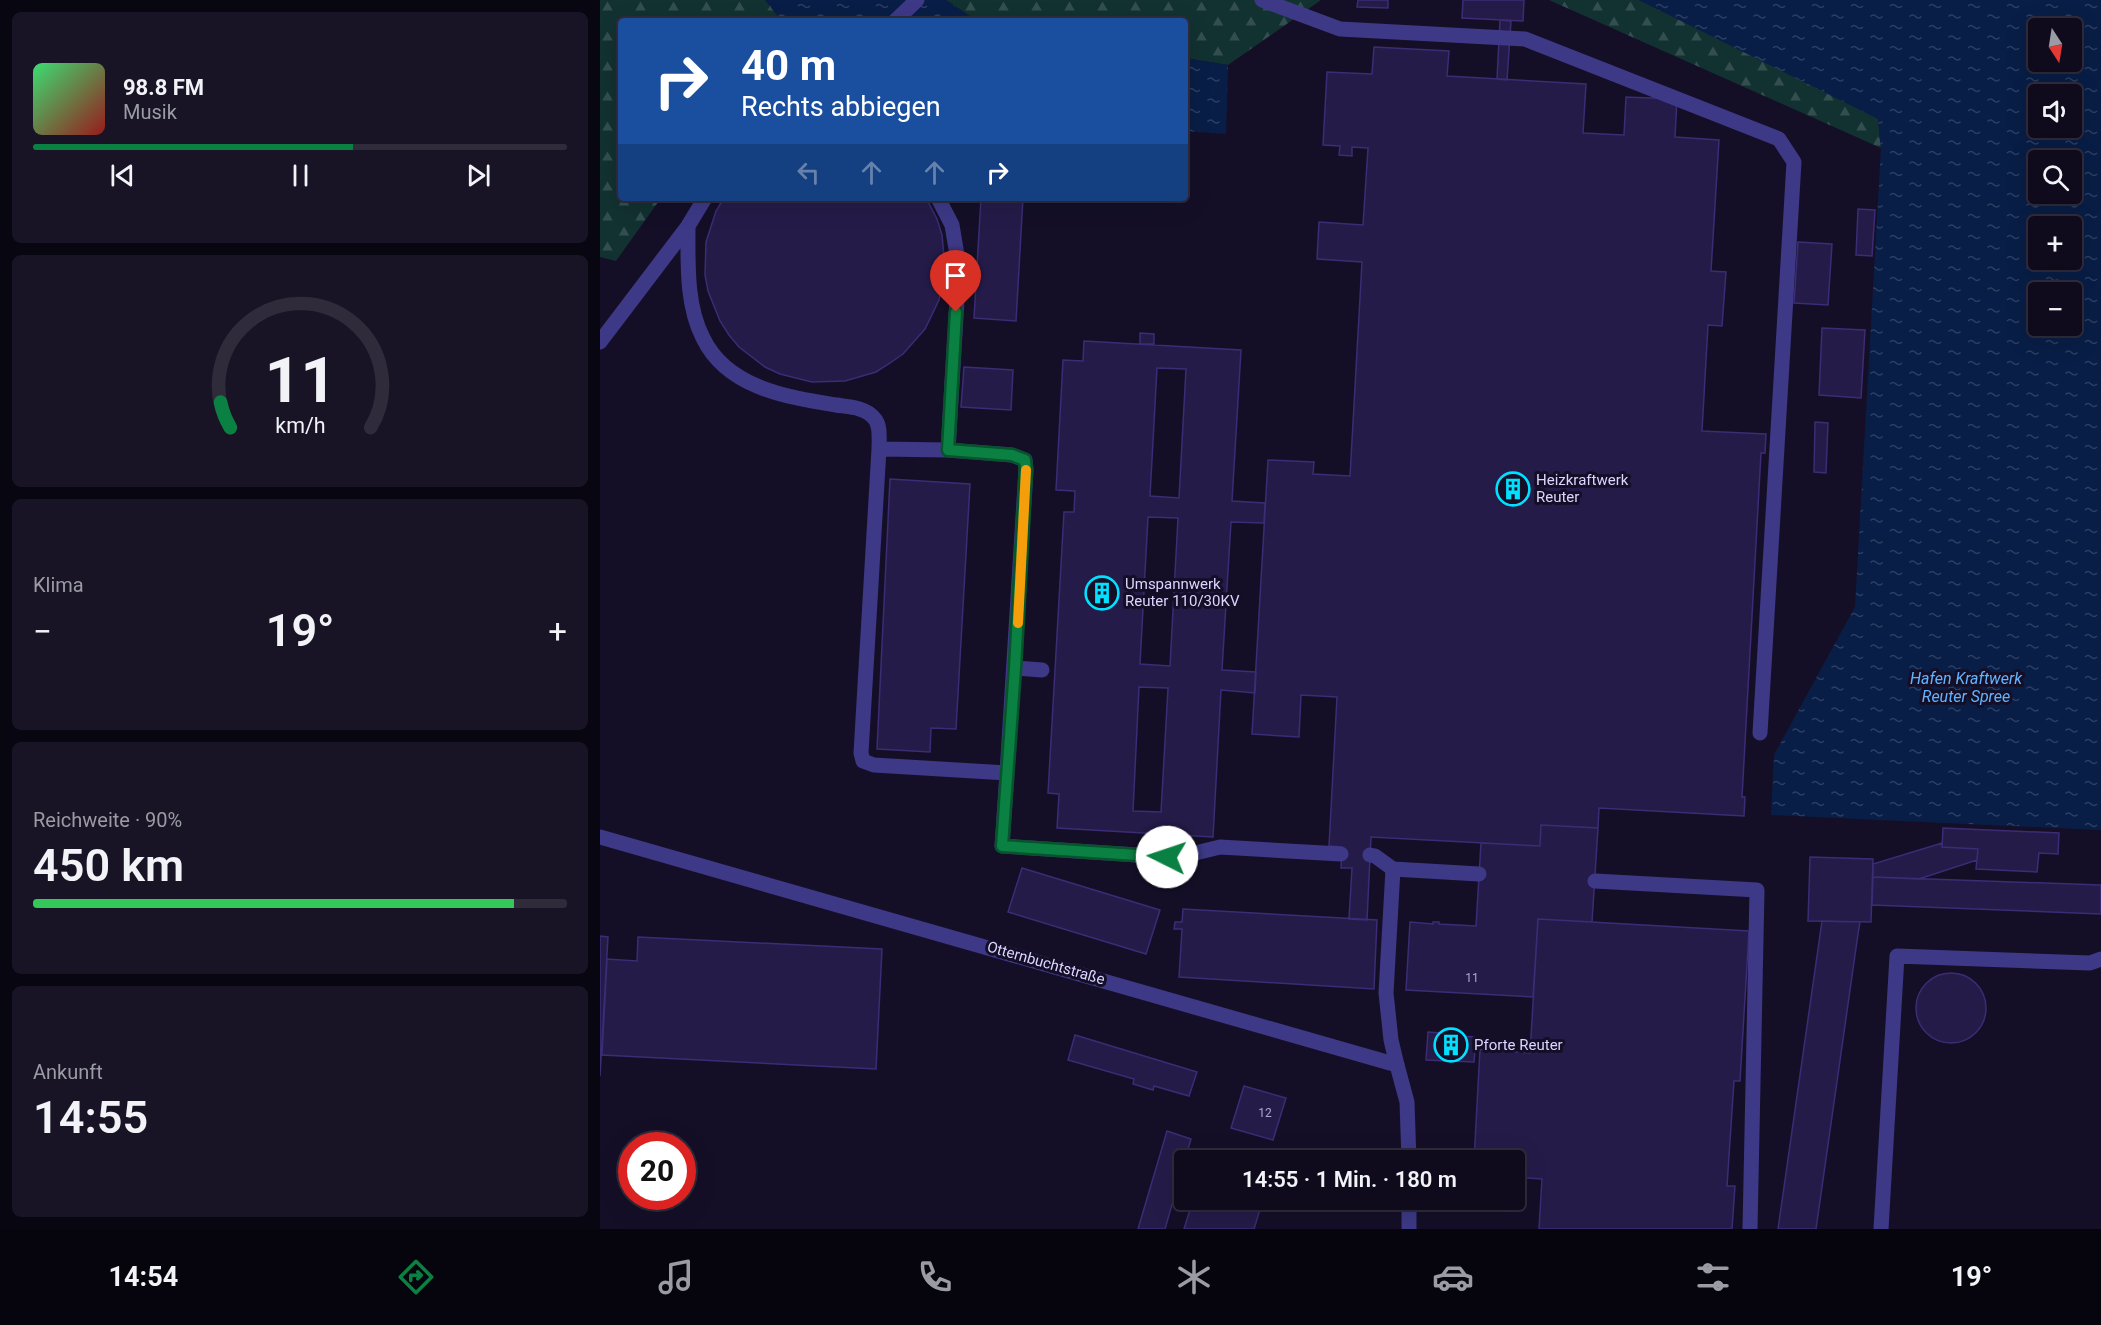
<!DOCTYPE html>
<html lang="de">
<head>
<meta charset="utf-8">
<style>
  body { margin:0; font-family:Roboto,sans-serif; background:#181426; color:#f1f3f6; height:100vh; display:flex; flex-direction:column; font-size:22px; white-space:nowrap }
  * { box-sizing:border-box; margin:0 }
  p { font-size:20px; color:#9b9ba4 }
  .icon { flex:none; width:33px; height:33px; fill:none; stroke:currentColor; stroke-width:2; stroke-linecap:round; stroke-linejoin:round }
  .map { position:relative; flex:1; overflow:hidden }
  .sheet { display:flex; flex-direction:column; gap:12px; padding:12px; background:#080610; width:600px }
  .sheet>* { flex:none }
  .banner { position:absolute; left:18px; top:18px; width:570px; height:183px; border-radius:6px; box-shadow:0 6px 24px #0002,0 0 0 2px #2f2b3b; background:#1a4fa0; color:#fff; overflow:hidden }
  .needle { width:39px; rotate:168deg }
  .fabs { position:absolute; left:1428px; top:18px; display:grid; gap:12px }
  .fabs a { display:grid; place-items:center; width:54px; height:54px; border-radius:6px; background:#0f0b1d; box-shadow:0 6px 24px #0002,0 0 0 2px #2f2b3b; font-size:30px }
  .speed { position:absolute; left:18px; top:1132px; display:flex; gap:12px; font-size:30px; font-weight:700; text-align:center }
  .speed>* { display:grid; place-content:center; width:78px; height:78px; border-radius:50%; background:#0f0b1d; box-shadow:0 6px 24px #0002,0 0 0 2px #2f2b3b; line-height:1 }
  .speed .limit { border:9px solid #d22; background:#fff; color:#111 }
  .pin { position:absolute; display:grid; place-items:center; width:51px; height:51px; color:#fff; margin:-62px -26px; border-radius:50% 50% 50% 0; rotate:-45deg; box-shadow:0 0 6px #0007 }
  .pin .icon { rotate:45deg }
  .me { position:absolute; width:66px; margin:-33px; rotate:274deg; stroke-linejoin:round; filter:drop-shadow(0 0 4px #0008) }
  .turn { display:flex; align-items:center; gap:21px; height:126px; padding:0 24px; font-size:27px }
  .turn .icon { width:78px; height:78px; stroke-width:2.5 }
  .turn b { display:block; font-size:42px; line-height:51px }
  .lanes { display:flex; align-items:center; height:57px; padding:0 24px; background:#0003; justify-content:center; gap:30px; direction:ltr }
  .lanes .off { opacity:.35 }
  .big { font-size:45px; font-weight:600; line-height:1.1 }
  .sheet .tile { flex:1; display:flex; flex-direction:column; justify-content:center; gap:9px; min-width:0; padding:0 21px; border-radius:9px; background:#181426 }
  .sheet .dial { align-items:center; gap:0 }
  .dial svg { height:156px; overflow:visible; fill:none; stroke:#2f2b3b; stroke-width:7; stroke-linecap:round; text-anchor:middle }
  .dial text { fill:#f1f3f6; stroke:none }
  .song { display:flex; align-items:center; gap:18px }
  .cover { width:72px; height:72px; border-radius:9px; background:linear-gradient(135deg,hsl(140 70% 55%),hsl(0 70% 35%)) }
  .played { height:6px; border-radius:3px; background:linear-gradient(90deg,#0b8043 60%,#2f2b3b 60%) }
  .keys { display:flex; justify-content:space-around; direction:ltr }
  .heat { display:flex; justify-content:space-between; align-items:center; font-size:33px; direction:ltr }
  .charge { height:9px; border-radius:4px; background:linear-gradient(90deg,#34c759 90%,#2f2b3b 0) }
  .trip { position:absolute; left:574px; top:1150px; width:351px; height:60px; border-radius:6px; background:#0f0b1d; box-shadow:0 6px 24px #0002,0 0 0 2px #2f2b3b; font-weight:600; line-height:60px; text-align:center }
  .tab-bar { display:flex; height:96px; justify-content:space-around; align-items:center; background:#06040c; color:#9b9ba4 }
  .tab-bar .icon { width:42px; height:42px }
  .tab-bar .selected { color:#0b8043 }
  .tab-bar b { font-size:27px; color:#f1f3f6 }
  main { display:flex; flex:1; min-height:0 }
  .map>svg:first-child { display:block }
</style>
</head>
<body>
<main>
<section class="sheet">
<div class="tile">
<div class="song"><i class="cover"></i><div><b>98.8 FM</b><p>Musik</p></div></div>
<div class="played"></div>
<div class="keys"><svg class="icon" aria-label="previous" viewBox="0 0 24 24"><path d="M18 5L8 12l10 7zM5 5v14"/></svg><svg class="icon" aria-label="pause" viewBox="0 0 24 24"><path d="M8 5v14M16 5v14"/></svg><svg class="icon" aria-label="next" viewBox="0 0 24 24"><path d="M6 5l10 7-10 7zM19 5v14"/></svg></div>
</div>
<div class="tile dial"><svg viewBox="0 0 100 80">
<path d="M14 69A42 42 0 1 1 86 69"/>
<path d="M14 69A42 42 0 0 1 9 56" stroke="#0b8043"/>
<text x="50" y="56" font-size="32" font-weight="700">11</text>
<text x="50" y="72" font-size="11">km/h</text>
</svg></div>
<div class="tile"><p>Klima</p>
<div class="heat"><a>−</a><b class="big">19°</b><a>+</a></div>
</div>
<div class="tile"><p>Reichweite · 90%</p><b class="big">450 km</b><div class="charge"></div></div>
<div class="tile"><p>Ankunft</p><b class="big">14:55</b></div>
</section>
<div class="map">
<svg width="1501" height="1229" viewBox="0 0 1501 1229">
  <defs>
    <pattern id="forest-firs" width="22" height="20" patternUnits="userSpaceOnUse" patternTransform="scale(1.5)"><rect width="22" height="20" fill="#123131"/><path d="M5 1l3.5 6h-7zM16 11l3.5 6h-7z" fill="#344e50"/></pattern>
    <pattern id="water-ripples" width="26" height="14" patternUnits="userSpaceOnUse" patternTransform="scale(1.5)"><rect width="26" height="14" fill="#091e46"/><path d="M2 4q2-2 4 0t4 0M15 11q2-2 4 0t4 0" fill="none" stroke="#2c3e62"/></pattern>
  </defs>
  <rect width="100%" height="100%" fill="#140f27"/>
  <!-- forest -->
  <path fill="url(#forest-firs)" d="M0,0H165L182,21H21V198H61L16,261L0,257Z
    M346,0H721L628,65L585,58V21H377Z
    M949,0H1039L1278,118L1281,148Z"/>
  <!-- water -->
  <path fill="url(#water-ripples)" fill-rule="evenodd" d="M165,0H346L377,21H182Z
    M1039,0H1501V830L1171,815L1174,755L1255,607L1281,148L1278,119ZM1438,28H1472V62H1438ZM1438,94H1472V128H1438ZM1438,160H1472V194H1438ZM1438,226H1472V260H1438ZM1438,292H1472V326H1438Z
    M585,58L628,65L626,134L585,131Z"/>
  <!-- building -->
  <path fill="#251b49" stroke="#3c2c75" stroke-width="1.5" fill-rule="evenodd" d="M758,0H788V8L757,7Z
    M863,0H924L923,21L862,18Z
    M900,20L911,21L907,80L897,79Z
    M774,47L849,51L847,76L986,84L983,133L1024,135L1026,97L1077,99L1075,137L1119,140L1111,271L1126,272L1122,326L1108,325L1102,431L1166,434L1165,453H1161L1142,797H1145L1144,816L999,808L998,828L941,825L940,846L771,837L767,920L749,919L752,868H741L742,847L729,846L737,697L701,695L699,737L652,734L668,460L714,462L713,474L750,476L762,262L717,259L719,222L763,225L768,148L752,147V156L739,155L740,146L723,145L727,72L772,74Z
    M124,198H326L337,219L342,235L345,267L339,300L325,329L303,354L290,363L276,372L245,381L212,382L180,374L165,367L139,347L129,335L120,321L108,291L105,275L106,242L116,211Z
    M381,198H423L416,321L374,318Z
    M1258,209L1275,210L1272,256L1256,255Z
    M1198,242L1232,244L1228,305L1194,303Z
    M1222,328L1265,330L1261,398L1219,395Z
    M540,333L554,334V344H540Z
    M484,341L641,350L632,501L665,503L664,523L631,522L622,670L656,672L655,693L621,690L613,837L457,828L459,794L448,793L464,512H474L475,491L456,490L463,360L483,361ZM557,368L586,369L579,498L550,496ZM548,517L578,518L570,666L540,664ZM539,687L568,688L561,812L533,811Z
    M364,367L413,370L411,410L361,407Z
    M1215,422L1228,423L1226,473L1214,472Z
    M290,479L370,484L356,729L331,728L330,752L277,749Z
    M941,825L998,828L992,922L938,919L933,997L806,990L810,922L833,924V922H839V924L876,926L881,843L940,846Z
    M1343,828L1459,833L1458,854L1439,853L1437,872L1376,869L1378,849L1342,847Z
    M1342,843V847L1378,849L1377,860L1319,879L1273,877V864Z
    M1210,857L1273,859L1271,922L1208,921Z
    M422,868L560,910L546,954L408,912Z
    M1273,877L1501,885V914L1272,905Z
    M583,909L777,920L774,989L579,977L582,929H574L575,922H582Z
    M938,919L1149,931L1140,1081H1134L1127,1186H1135L1132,1229H939L942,1179L915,1177V1161H874L880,1049L930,1053Z
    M1222,921L1260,922L1258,934L1216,1229H1178Z
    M0,936L8,937L0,1076Z
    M38,937L282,949L276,1069L2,1055L7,959L37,961Z
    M1316 1008a35 35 0 1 1 70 0a35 35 0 1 1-70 0Z
    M828,1032L840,1033V1035L876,1037L874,1062L826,1060Z
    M475,1035L597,1072L589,1096L554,1086L553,1090L533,1084L534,1079L468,1060Z
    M644,1086L686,1098L673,1140L631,1128Z
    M567,1131L591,1139L565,1229H538Z
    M593,1200H663L654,1229H584Z"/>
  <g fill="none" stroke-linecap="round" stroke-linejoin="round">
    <!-- lane -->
    <path stroke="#3d3987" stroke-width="15" d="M662,0L740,29L925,39L1179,139L1194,162L1160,733
      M295,21L317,0
      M88,226C88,263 86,305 103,338C127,388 187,397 236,405C249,407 265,407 274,418C281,425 279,439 279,449L348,450
      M0,342L88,226L105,198
      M279,449L261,753L263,761L274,765L407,773L426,469L425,460L412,455L348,450L359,267L352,225L338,198
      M415,668L442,670
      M407,773L402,846L567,857
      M770,855L775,856L793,869L879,874
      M579,857L620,847L741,854
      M793,869L786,993L791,1040L797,1065
      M995,881L1157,890L1150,1229
      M1281,1229L1297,956L1490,963L1501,959"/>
    <!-- street -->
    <path stroke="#3d3987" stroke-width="15" d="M0,837L797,1065L807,1102L809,1161
      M809,1200V1229"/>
  </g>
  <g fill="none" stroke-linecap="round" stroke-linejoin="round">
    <!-- route casing -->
    <g stroke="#07532c" stroke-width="15">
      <path id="route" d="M356,312L348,450L412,455L425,460L426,469L415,668L402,846L567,857"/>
    </g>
    <!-- route -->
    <use href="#route" stroke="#0b8043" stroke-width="10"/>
    <!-- slow -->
    <path stroke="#f59e0b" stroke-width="10" d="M418,623L426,470"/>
  </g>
  <!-- icons -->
  <defs>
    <g id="building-ring" transform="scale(1.725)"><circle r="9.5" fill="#140f27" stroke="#01e1ff" stroke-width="1.5"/><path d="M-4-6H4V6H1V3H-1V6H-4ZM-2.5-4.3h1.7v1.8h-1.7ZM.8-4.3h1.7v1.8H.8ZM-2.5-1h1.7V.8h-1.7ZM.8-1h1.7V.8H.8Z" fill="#01e1ff"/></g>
  </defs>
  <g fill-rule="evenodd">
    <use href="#building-ring" x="913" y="489"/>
    <use href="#building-ring" x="502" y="593"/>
    <use href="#building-ring" x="851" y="1045"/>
  </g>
  <g text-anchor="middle" stroke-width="6" stroke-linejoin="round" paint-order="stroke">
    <!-- number labels -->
    <g font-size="12" fill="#aea6d2">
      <text x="872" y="982">11</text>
      <text x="665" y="1117">12</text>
    </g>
    <!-- poi labels -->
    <g font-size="15" fill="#dbd5ff" stroke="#140f27" text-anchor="start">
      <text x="936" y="485">Heizkraftwerk<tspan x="936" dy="17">Reuter</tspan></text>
      <text x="525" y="589">Umspannwerk<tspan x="525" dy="17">Reuter 110/30KV</tspan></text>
      <text x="874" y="1050">Pforte Reuter</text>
    </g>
    <!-- street labels -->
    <g font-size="15" fill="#dbd5ff" stroke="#140f27">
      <text transform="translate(446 963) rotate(16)" y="5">Otternbuchtstraße</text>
    </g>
    <!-- water labels -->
    <g font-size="16" font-style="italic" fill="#63b4ff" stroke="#140f27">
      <text x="1366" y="684">Hafen Kraftwerk<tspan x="1366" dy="18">Reuter Spree</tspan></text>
    </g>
  </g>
</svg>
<div class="fabs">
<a><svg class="needle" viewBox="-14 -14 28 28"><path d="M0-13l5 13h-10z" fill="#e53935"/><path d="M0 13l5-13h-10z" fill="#9b9ba4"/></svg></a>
<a><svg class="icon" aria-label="sound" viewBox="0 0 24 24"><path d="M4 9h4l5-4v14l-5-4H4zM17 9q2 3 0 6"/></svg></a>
<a><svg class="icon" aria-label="search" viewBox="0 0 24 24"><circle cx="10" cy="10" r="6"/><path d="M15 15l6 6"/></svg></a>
<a>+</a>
<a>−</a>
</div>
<div class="speed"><div class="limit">20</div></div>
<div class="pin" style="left:356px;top:312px;background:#d93025"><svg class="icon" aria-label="arrive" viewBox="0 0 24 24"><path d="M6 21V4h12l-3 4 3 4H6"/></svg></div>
<svg class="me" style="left:567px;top:857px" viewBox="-20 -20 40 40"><circle r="19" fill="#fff"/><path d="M0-13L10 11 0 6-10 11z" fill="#0b8043"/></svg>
<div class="trip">14:55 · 1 Min. · 180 m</div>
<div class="banner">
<div class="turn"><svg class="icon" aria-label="right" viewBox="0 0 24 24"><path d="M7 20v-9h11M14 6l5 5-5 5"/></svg><div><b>40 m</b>Rechts abbiegen</div></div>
<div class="lanes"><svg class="icon off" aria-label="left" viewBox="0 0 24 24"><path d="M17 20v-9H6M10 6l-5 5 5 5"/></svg><svg class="icon off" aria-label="ahead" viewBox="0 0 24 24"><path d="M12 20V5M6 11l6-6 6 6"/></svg><svg class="icon off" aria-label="ahead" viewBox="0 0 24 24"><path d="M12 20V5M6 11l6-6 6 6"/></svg><svg class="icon" aria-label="right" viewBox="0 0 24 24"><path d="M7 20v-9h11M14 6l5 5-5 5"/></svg></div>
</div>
</div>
</main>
<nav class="tab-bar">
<b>14:54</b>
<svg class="icon selected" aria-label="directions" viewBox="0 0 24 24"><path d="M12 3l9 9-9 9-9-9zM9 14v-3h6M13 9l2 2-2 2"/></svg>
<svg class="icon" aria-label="music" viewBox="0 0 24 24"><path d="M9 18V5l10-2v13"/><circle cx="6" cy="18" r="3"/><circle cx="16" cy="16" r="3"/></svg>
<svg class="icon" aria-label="phone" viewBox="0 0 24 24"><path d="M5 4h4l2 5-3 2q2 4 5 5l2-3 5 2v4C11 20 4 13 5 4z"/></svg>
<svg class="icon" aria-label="climate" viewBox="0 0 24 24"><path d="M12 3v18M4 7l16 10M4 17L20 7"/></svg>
<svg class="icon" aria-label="car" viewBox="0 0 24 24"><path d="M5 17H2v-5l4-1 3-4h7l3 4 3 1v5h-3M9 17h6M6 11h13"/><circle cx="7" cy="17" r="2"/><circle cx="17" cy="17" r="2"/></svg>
<svg class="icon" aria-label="filters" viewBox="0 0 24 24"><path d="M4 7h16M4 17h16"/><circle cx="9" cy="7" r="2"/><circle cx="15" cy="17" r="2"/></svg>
<b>19°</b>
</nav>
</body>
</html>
